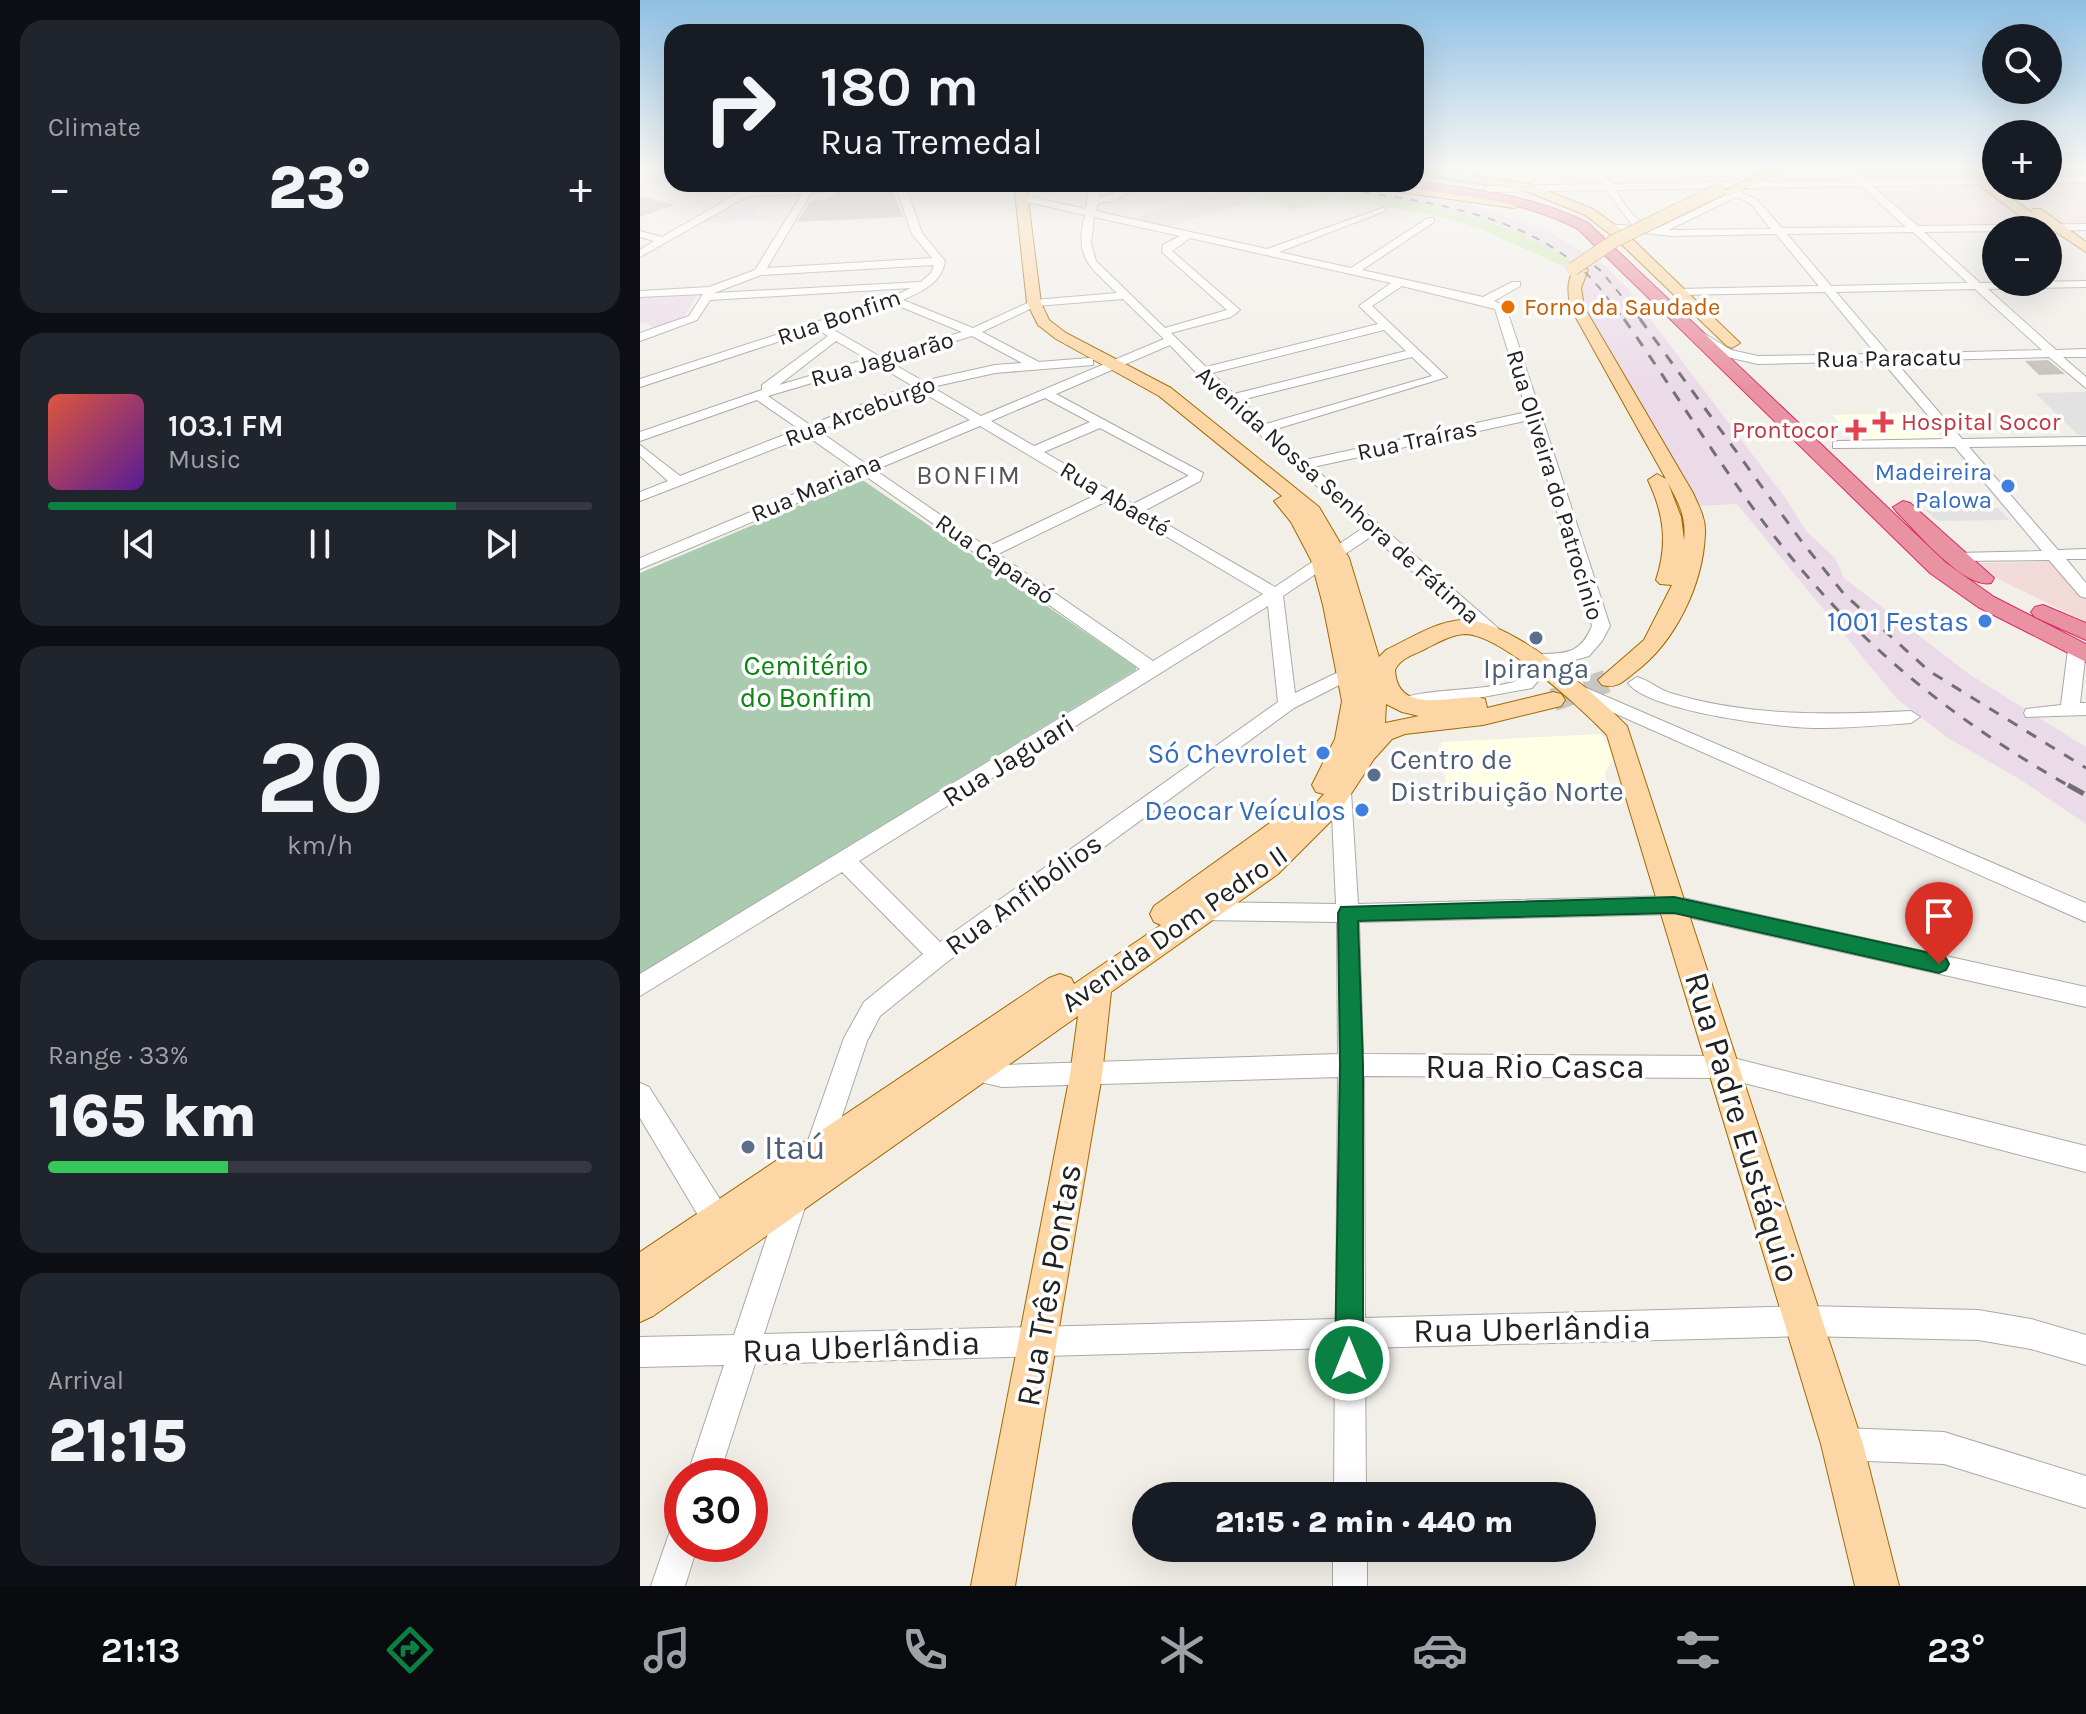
<!DOCTYPE html>
<html lang="en">
<head>
<meta charset="utf-8">
<style>
  body { margin:0; font-family:Karla,sans-serif; background:#20242c; color:#f1f3f6; height:100vh; display:flex; flex-direction:column; font-size:30px; white-space:nowrap }
  * { box-sizing:border-box; margin:0 }
  p { font-size:26px; color:#9ea1a6 }
  .icon { flex:none; width:44px; height:44px; fill:none; stroke:currentColor; stroke-width:2; stroke-linecap:round; stroke-linejoin:round }
  .map { position:relative; flex:1; overflow:hidden }
  .panel { display:flex; flex-direction:column; gap:20px; padding:20px; background:#0d0f14; width:640px }
  .panel>* { flex:none }
  .top-card { position:absolute; left:24px; top:24px; width:760px; height:168px; border-radius:24px; box-shadow:0 8px 32px #0002; background:#171b24; color:#f1f3f6; overflow:hidden }
  .tools { position:absolute; left:1342px; top:24px; display:grid; gap:16px }
  .tools a { display:grid; place-items:center; width:80px; height:80px; border-radius:50%; background:#171b24; box-shadow:0 8px 32px #0002; font-size:40px }
  .speed { position:absolute; left:24px; top:1458px; display:flex; gap:16px; font-size:40px; font-weight:700; text-align:center }
  .speed>* { display:grid; place-content:center; width:104px; height:104px; border-radius:50%; background:#171b24; box-shadow:0 8px 32px #0002; line-height:1 }
  .speed .limit { border:12px solid #d22; background:#fff; color:#111 }
  .pin { position:absolute; display:grid; place-items:center; width:68px; height:68px; color:#fff; margin:-82px -34px; border-radius:50% 50% 50% 0; rotate:-45deg; box-shadow:0 0 8px #0007 }
  .pin .icon { rotate:45deg }
  .me { position:absolute; width:88px; margin:-44px; rotate:0deg; stroke-linejoin:round; filter:drop-shadow(0 0 6px #0008) }
  .turn { display:flex; align-items:center; gap:28px; height:168px; padding:0 24px; font-size:36px }
  .turn .icon { width:104px; height:104px; stroke-width:2.5 }
  .turn b { display:block; font-size:56px; line-height:68px }
  .big { font-size:60px; font-weight:800; line-height:1.1 }
  .panel .widget { flex:1; display:flex; flex-direction:column; justify-content:center; gap:12px; min-width:0; padding:0 28px; border-radius:24px; background:#20242c }
  .panel .dial { align-items:center; gap:0 }
  .dial b { font-size:104px; line-height:1 }
  .song { display:flex; align-items:center; gap:24px }
  .cover { width:96px; height:96px; border-radius:12px; background:linear-gradient(135deg,hsl(10 70% 55%),hsl(270 70% 35%)) }
  .played { height:8px; border-radius:4px; background:linear-gradient(90deg,#0b8043 75%,#363941 75%) }
  .keys { display:flex; justify-content:space-around; direction:ltr }
  .heat { display:flex; justify-content:space-between; align-items:center; font-size:44px; direction:ltr }
  .charge { height:12px; border-radius:6px; background:linear-gradient(90deg,#34c759 33%,#363941 0) }
  .trip { position:absolute; left:492px; top:1482px; width:464px; height:80px; border-radius:40px; background:#171b24; box-shadow:0 8px 32px #0002; font-weight:800; line-height:80px; text-align:center }
  .tabs { display:flex; height:128px; justify-content:space-around; align-items:center; background:#090b0e; color:#9ea1a6 }
  .tabs .icon { width:56px; height:56px }
  .tabs .current { color:#0b8043 }
  .tabs b { font-size:36px; color:#f1f3f6 }
  main { display:flex; flex:1; min-height:0 }
  .map>svg:first-child { display:block }
</style>
</head>
<body>
<main>
<section class="panel">
<div class="widget"><p>Climate</p>
<div class="heat"><a>−</a><b class="big">23°</b><a>+</a></div>
</div>
<div class="widget">
<div class="song"><i class="cover"></i><div><b>103.1 FM</b><p>Music</p></div></div>
<div class="played"></div>
<div class="keys"><svg class="icon" aria-label="previous" viewBox="0 0 24 24"><path d="M18 5L8 12l10 7zM5 5v14"/></svg><svg class="icon" aria-label="pause" viewBox="0 0 24 24"><path d="M8 5v14M16 5v14"/></svg><svg class="icon" aria-label="next" viewBox="0 0 24 24"><path d="M6 5l10 7-10 7zM19 5v14"/></svg></div>
</div>
<div class="widget dial"><b>20</b><p>km/h</p></div>
<div class="widget"><p>Range · 33%</p><b class="big">165 km</b><div class="charge"></div></div>
<div class="widget"><p>Arrival</p><b class="big">21:15</b></div>
</section>
<div class="map">
<svg width="1446" height="1586" viewBox="0 0 1446 1586">
  <rect width="100%" height="100%" fill="#f2efe9"/>
  <!-- residential -->
  <path fill="#e0dfdf" d="M588,190L617,199L526,227L489,220Z"/>
  <!-- commercial -->
  <path fill="#f2dad9" d="M1211,167H1318L1336,179L1228,181Z
    M1408,182H1446V227H1422L1366,186H1408Z
    M1335,183L1399,224L1273,225L1233,185Z
    M1413,562L1446,598V622L1358,579L1338,563Z"/>
  <!-- industrial -->
  <path fill="#ebdbe8" d="M567,184H714L804,198L833,205L908,231L964,265L988,289L1146,499L1166,531L1195,558L1204,578L1329,674L1446,747V824L1381,780L1308,738L1257,699L1097,504L1056,506L945,308L937,289L940,280L921,265L839,228L790,214L695,198L652,209Z
    M117,206L114,209L118,210L112,216L149,214L118,220L58,223L84,208Z
    M59,292L42,320L14,328L6,322L0,324V296Z"/>
  <!-- education -->
  <path fill="#ffffe5" d="M1281,413L1302,440L1220,442L1192,415Z
    M961,734L975,757L965,772L967,790L807,791L801,742Z"/>
  <!-- grass -->
  <path fill="#cdebb0" d="M567,184C690,184 827,195 933,263L921,265L839,228L790,214L695,198L652,209Z"/>
  <!-- cemetery -->
  <path fill="#aacbaf" d="M221,479L496,667V670L0,974V573Z"/>
  <!-- parking -->
  <path fill="#e2e2e2" d="M1446,392V435H1438L1395,393Z
    M1358,508L1370,520L1298,521L1285,510Z"/>
  <g fill="none" stroke-linecap="round" stroke-linejoin="round">
    <!-- river -->
    <path fill="#aad3df" fill-rule="evenodd" d="M776,171L850,182L855,185L850,188L776,177Z"/>
  </g>
  <!-- building -->
  <path fill="#c7bfb8" d="M250,185L263,217L157,222L170,201L188,199L196,192V188Z
    M0,196L35,205L0,217Z
    M1408,360L1425,374L1399,375L1385,361Z"/>
  <g fill="none" stroke-linecap="round" stroke-linejoin="round">
    <!-- major-tunnel -->
    <path stroke="#c8c6c1" stroke-width="23" stroke-dasharray="23 11" stroke-linecap="butt" d="M913,700L970,680"/>
    <!-- minor casing -->
    <g stroke="#a9a9a9" stroke-width="2">
      <path id="minor" d="M0,167H17L0,173Z
        M826,167H834L835,171L826,178H820Z
        M952,167H960L972,184L1088,182L1093,185L1088,188L975,190C987,207 996,226 1018,228L1091,193V188L1096,185L1101,188V193L1116,199L1142,228L1266,227L1221,186L1104,188L1099,185L1104,182L1215,180L1202,167H1211L1226,180L1341,178L1346,181L1341,184L1232,186L1278,226L1446,224V230L1284,232L1340,283L1446,281V287L1348,289L1416,350L1446,349V357H1423L1446,377V388L1409,357L1255,361L1322,439L1446,437V445L1329,447L1418,550L1446,549V559H1426L1446,583V598L1440,596L1409,560L1310,561L1308,558L1316,553L1402,551L1315,447L1193,448V442L1198,441L1308,439L1242,361L1118,364L1083,356L1054,338V332H1062L1091,350L1118,356L1236,354L1185,292L1038,295L1032,292L1038,289L1179,286L1136,234L1032,236L969,229L966,224L993,226L966,190L849,192L844,189L849,186L963,184ZM1096,197L1110,203L1131,229L1028,230ZM1273,232L1328,283L1191,286L1147,234ZM1335,289L1402,350L1249,354L1196,292Z
        M1446,176V182L1408,183V177Z
        M114,184H126L118,190L189,187L194,190L171,193L127,268L292,258L272,234L255,184H265L282,233L305,261C302,283 282,291 263,300L333,328L394,300L477,293C449,266 434,257 445,215L379,200L382,195L446,209L450,184H460L459,197C475,196 484,184 500,184L475,201L458,203L456,211L627,249L745,207V211L639,252L711,268L788,218H794V222L722,270L843,297L872,282H880V286L854,301L866,307L970,626L962,641L949,656L910,667L892,688L789,707L764,704L761,700C770,689 857,691 878,680C883,678 888,671 891,667L885,665L882,661L885,657C915,649 937,663 952,626L889,420L673,467L858,628L861,632L858,636H846L732,536L643,596L655,693L707,668L716,674L713,678L654,708L307,962L240,1016L227,1041L190,1152L186,1161L177,1165L168,1161L164,1152L204,1038L224,1002L283,954L202,872L0,996V974L500,669L224,475L0,569V558L214,469L167,436L0,501V492L28,481L0,456V445L40,476L159,429L117,400L0,441V432L122,390V385L188,336L177,329L0,387V379L250,298L271,288L70,300L57,320L0,341V333L49,316L63,294L0,297V291L69,287L115,270L162,194L108,196L0,257V250L14,241L0,237V231L22,237ZM454,217L540,236L523,245L522,252L587,310L525,328L456,261L451,243ZM550,238L751,283L719,306L738,324L566,367L531,333L591,317L600,310L532,251ZM294,265L291,273L281,282L74,293L121,275ZM762,286L855,309L887,412L665,460L633,430L807,377L732,306ZM483,299L524,339L341,416L292,387L355,373L453,365V359L449,358L399,362L342,332L396,306ZM254,304L322,332L239,356L187,326ZM744,330L766,351L594,394L572,373ZM332,336L382,363L355,365L283,381L248,361ZM196,341L227,359L139,385ZM530,345L584,402L723,528L635,587L504,511L560,481L563,473L416,394ZM772,357L792,376L626,424L601,400ZM236,364L271,385L170,425L128,396ZM280,391L330,420L226,464L179,431ZM405,398L450,422L394,446L351,421ZM340,426L456,495L347,547L235,470ZM460,428L548,475V476L493,504L404,452ZM467,501L623,594L513,661L358,554ZM628,606L638,702L300,942L219,861Z
        M1437,644L1446,650L1440,703H1446V715L1386,717L1384,713L1386,709L1421,705L1428,650Z
        M997,677C1009,680 1018,689 1030,693C1110,717 1190,715 1271,711L1280,717L1271,723C1242,725 1213,728 1184,728C1147,729 1009,712 988,683Z
        M937,684L1446,903V922L931,694L928,690L931,686Z
        M701,785L708,787L711,792L718,904L1034,896L1446,987V1007L1034,914L719,922L723,1054L1085,1056L1446,1146V1172L1085,1078L724,1076L725,1318L1164,1306L1338,1310L1391,1319L1446,1335V1365L1391,1349L1338,1340L1164,1336L725,1348L726,1496H694L695,1348L115,1364L79,1476H47L84,1365L0,1367V1337L94,1335L140,1198L144,1188L154,1184L164,1188L168,1198L124,1334L696,1319L698,1077L362,1087L324,1078L321,1070L324,1062L333,1059L362,1065L698,1054L697,922L559,920L551,917L548,911L551,905L559,902L696,904L691,792L694,787Z
        M0,1083L9,1087L88,1212L92,1222L88,1232L78,1236L68,1232L0,1118Z
        M1202,1428L1304,1432L1446,1476V1508L1304,1464L1202,1460L1191,1455L1186,1444L1191,1433Z
        M42,1526V1544H58L45,1586H11L30,1531Z
        M693,1548H727V1586H693Z"/>
    </g>
    <!-- major casing -->
    <g stroke="#a06b00" stroke-width="2">
      <path id="major" d="M776,167L889,184L953,209L985,232L1100,343L1092,348L1087,346L975,238L945,215L886,191L776,173Z
        M1134,167H1148L1090,196L1080,193Z
        M1315,167H1328L1391,212L1393,209H1401L1446,242V252L1413,230L1408,234V230H1399Z
        M374,184H386L401,303L409,320L426,333L531,388L679,507L709,558L739,657L746,650C769,639 795,622 821,620C869,617 954,693 987,726L1223,1444L1259,1586H1215L1181,1444L967,735C941,708 863,636 826,634C812,634 797,643 785,649C774,655 760,658 755,670C757,714 807,697 837,697L845,699L847,708L913,692L921,694L925,700L921,706L843,725L765,734L752,739L734,759L697,815L638,874L471,992L462,1075L375,1586H331L430,1075L438,1016L13,1316L0,1322V1252L409,978L420,974L431,978L434,984L521,925L514,922L510,914L514,906L651,808L660,805L670,810L684,794L676,792L672,785L695,739L702,701L683,605L671,560L651,522L634,501L642,496L519,396L416,339L398,325L387,303ZM746,704L762,712L779,716L745,723Z
        M725,184H757L874,200L880,204L874,208L731,188Z
        M941,266L948,270L941,288L944,307L1053,493C1059,507 1066,518 1065,534C1063,585 1035,643 994,673C983,682 976,689 962,685L958,680L1004,640L1032,585L1020,584L1016,580C1028,544 1024,514 1008,480L1017,474L1026,479L930,307C928,292 925,273 941,266ZM1028,483C1038,502 1047,517 1044,540L1041,517Z"/>
    </g>
    <!-- highway casing -->
    <g stroke="#dc2a67" stroke-width="2">
      <path id="highway" d="M776,181C836,190 893,195 948,223L1306,563L1354,597L1446,644V662L1338,607L1290,573L938,229C885,201 828,197 769,188L763,184H776Z
        M1263,501L1270,503L1354,578L1351,583C1324,589 1275,530 1256,511L1253,507Z
        M1403,605L1446,623V640L1395,617L1391,612L1395,607Z"/>
    </g>
    <!-- minor -->
    <use href="#minor" fill="#fff" fill-rule="evenodd"/>
    <!-- major -->
    <use href="#major" fill="#fcd6a4" fill-rule="evenodd"/>
    <!-- highway -->
    <use href="#highway" fill="#e892a2" fill-rule="evenodd"/>
    <!-- rail-far2 -->
    <path stroke="#707070" stroke-width="2" stroke-dasharray="8 8" stroke-linecap="butt" d="M659,184C746,196 861,204 933,262C954,278 969,300 985,321
      M942,256L961,271L1002,321"/>
    <!-- rail-far1 -->
    <path stroke="#707070" stroke-width="3" stroke-dasharray="11 11" stroke-linecap="butt" d="M984,319C1044,404 1098,497 1167,576C1241,663 1332,731 1431,787
      M1000,319L1162,542L1204,594L1289,671L1446,768"/>
    <!-- rail -->
    <path stroke="#707070" stroke-width="5" stroke-dasharray="18 18" stroke-linecap="butt" d="M1428,785L1446,795"/>
    <!-- major-bridge casing -->
    <g stroke="#a06b00" stroke-width="14" stroke-linecap="butt">
      <path id="major-bridge" d="M933,269L974,241L1078,190"/>
    </g>
    <!-- major-bridge -->
    <use href="#major-bridge" stroke="#fcd6a4" stroke-width="13"/>
  </g>
  <!-- sky -->
  <linearGradient id="sky" x2="0" y2="1"><stop stop-color="#8fc0e4"/><stop offset="0.43" stop-color="#f9f8f5"/><stop offset="1" stop-color="#f9f8f5" stop-opacity="0"/></linearGradient>
  <rect width="1446" height="389" fill="url(#sky)"/>
  <!-- route -->
  <path fill="#0b8043" stroke="#07532c" stroke-width="2" d="M1034,897L1299,955L1306,958L1309,964L1306,970L1299,973L1034,913L718,921L723,1065V1360L718,1370L709,1374L699,1370L695,1360L700,1065L698,913L701,907Z"/>
  <!-- markers -->
  <circle fill="#e8710a" stroke="#fff" stroke-width="3" cx="868" cy="307" r="8"/>
  <g fill="#e0444e" stroke="#fff" stroke-width="3">
    <path d="M1239 410h8v8h8v8h-8v8h-8v-8h-8v-8h8z"/>
    <path d="M1212 418h8v8h8v8h-8v8h-8v-8h-8v-8h8z"/>
  </g>
  <g fill="#3f7fe0" stroke="#fff" stroke-width="3">
    <circle cx="1368" cy="486" r="8"/>
    <circle cx="1345" cy="621" r="8"/>
    <circle cx="683" cy="753" r="8"/>
    <circle cx="722" cy="810" r="8"/>
  </g>
  <g fill="#5c6f8a" stroke="#fff" stroke-width="3">
    <circle cx="896" cy="638" r="8"/>
    <circle cx="734" cy="775" r="8"/>
    <circle cx="108" cy="1147" r="8"/>
  </g>
  <g text-anchor="middle" stroke-width="7" stroke-linejoin="round" paint-order="stroke">
    <!-- far-food labels -->
    <g font-size="24" fill="#c56008" stroke="#fff" text-anchor="start">
      <text x="884" y="315">Forno da Saudade</text>
    </g>
    <!-- far-street labels -->
    <g font-size="24" fill="#222" stroke="#fff">
      <text transform="translate(199 317) rotate(-19)" y="8">Rua Bonfim</text>
      <text transform="translate(1249 358) rotate(-1)" y="8">Rua Paracatu</text>
      <text transform="translate(242 359) rotate(-16)" y="8">Rua Jaguarão</text>
      <text transform="translate(220 411) rotate(-21)" y="8">Rua Arceburgo</text>
      <text transform="translate(777 440) rotate(-12)" y="8">Rua Traíras</text>
      <text transform="translate(915 485) rotate(73)" y="8">Rua Oliveira do Patrocínio</text>
      <text transform="translate(176 488) rotate(-23)" y="8">Rua Mariana</text>
      <text transform="translate(698 495) rotate(42)" y="8">Avenida Nossa Senhora de Fátima</text>
      <text transform="translate(475 499) rotate(31)" y="8">Rua Abaeté</text>
      <text transform="translate(355 559) rotate(35)" y="8">Rua Caparaó</text>
    </g>
    <!-- far-health labels -->
    <g font-size="24" fill="#be3a42" stroke="#fff" text-anchor="start">
      <text x="1261" y="430">Hospital Socor</text>
      <text x="1198" y="438" text-anchor="end">Prontocor</text>
    </g>
    <!-- far-shop labels -->
    <g font-size="24" fill="#366cbe" stroke="#fff" text-anchor="end">
      <text x="1352" y="480">Madeireira<tspan x="1352" dy="28">Palowa</tspan></text>
    </g>
    <!-- far-neighbourhood labels -->
    <g font-size="26" letter-spacing="2" fill="#555" stroke="#fff">
      <text x="329" y="484">BONFIM</text>
    </g>
    <!-- shop labels -->
    <g font-size="28" fill="#366cbe" stroke="#fff" text-anchor="end">
      <text x="1329" y="631">1001 Festas</text>
      <text x="667" y="763">Só Chevrolet</text>
      <text x="706" y="820">Deocar Veículos</text>
    </g>
    <!-- park labels -->
    <g font-size="28" fill="#0c8416" stroke="#fff">
      <text x="166" y="675">Cemitério<tspan x="166" dy="32">do Bonfim</tspan></text>
    </g>
    <!-- service labels -->
    <g font-size="28" fill="#4e5e75" stroke="#fff">
      <text x="896" y="678">Ipiranga</text>
      <text x="750" y="769" text-anchor="start">Centro de<tspan x="750" dy="32">Distribuição Norte</tspan></text>
    </g>
    <!-- street labels -->
    <g font-size="28" fill="#222" stroke="#fff">
      <text transform="translate(368 760) rotate(-32)" y="10">Rua Jaguari</text>
      <text transform="translate(383 894) rotate(-36)" y="10">Rua Anfibólios</text>
      <text transform="translate(534 928) rotate(-35)" y="10">Avenida Dom Pedro II</text>
    </g>
    <!-- near-street labels -->
    <g font-size="34" fill="#222" stroke="#fff">
      <text x="895" y="1078">Rua Rio Casca</text>
      <text transform="translate(1103 1127) rotate(73)" y="12">Rua Padre Eustáquio</text>
      <text transform="translate(408 1285) rotate(-80)" y="12">Rua Três Pontas</text>
      <text transform="translate(892 1328) rotate(-1)" y="12">Rua Uberlândia</text>
      <text transform="translate(221 1346) rotate(-2)" y="12">Rua Uberlândia</text>
    </g>
    <!-- near-service labels -->
    <g font-size="34" fill="#4e5e75" stroke="#fff" text-anchor="start">
      <text x="124" y="1159">Itaú</text>
    </g>
  </g>
</svg>
<div class="tools">
<a><svg class="icon" aria-label="search" viewBox="0 0 24 24"><circle cx="10" cy="10" r="6"/><path d="M15 15l6 6"/></svg></a>
<a>+</a>
<a>−</a>
</div>
<div class="speed"><div class="limit">30</div></div>
<div class="pin" style="left:1299px;top:964px;background:#d93025"><svg class="icon" aria-label="arrive" viewBox="0 0 24 24"><path d="M6 21V4h12l-3 4 3 4H6"/></svg></div>
<svg class="me" style="left:709px;top:1360px" viewBox="-20 -20 40 40"><circle r="17" fill="#0b8043" stroke="#fff" stroke-width="3"/><path d="M0-11L8 9 0 5-8 9z" fill="#fff"/></svg>
<div class="trip">21:15 · 2 min · 440 m</div>
<div class="top-card">
<div class="turn"><svg class="icon" aria-label="right" viewBox="0 0 24 24"><path d="M7 20v-9h11M14 6l5 5-5 5"/></svg><div><b>180 m</b>Rua Tremedal</div></div>
</div>
</div>
</main>
<nav class="tabs">
<b>21:13</b>
<svg class="icon current" aria-label="directions" viewBox="0 0 24 24"><path d="M12 3l9 9-9 9-9-9zM9 14v-3h6M13 9l2 2-2 2"/></svg>
<svg class="icon" aria-label="music" viewBox="0 0 24 24"><path d="M9 18V5l10-2v13"/><circle cx="6" cy="18" r="3"/><circle cx="16" cy="16" r="3"/></svg>
<svg class="icon" aria-label="phone" viewBox="0 0 24 24"><path d="M5 4h4l2 5-3 2q2 4 5 5l2-3 5 2v4C11 20 4 13 5 4z"/></svg>
<svg class="icon" aria-label="climate" viewBox="0 0 24 24"><path d="M12 3v18M4 7l16 10M4 17L20 7"/></svg>
<svg class="icon" aria-label="car" viewBox="0 0 24 24"><path d="M5 17H2v-5l4-1 3-4h7l3 4 3 1v5h-3M9 17h6M6 11h13"/><circle cx="7" cy="17" r="2"/><circle cx="17" cy="17" r="2"/></svg>
<svg class="icon" aria-label="filters" viewBox="0 0 24 24"><path d="M4 7h16M4 17h16"/><circle cx="9" cy="7" r="2"/><circle cx="15" cy="17" r="2"/></svg>
<b>23°</b>
</nav>
</body>
</html>
